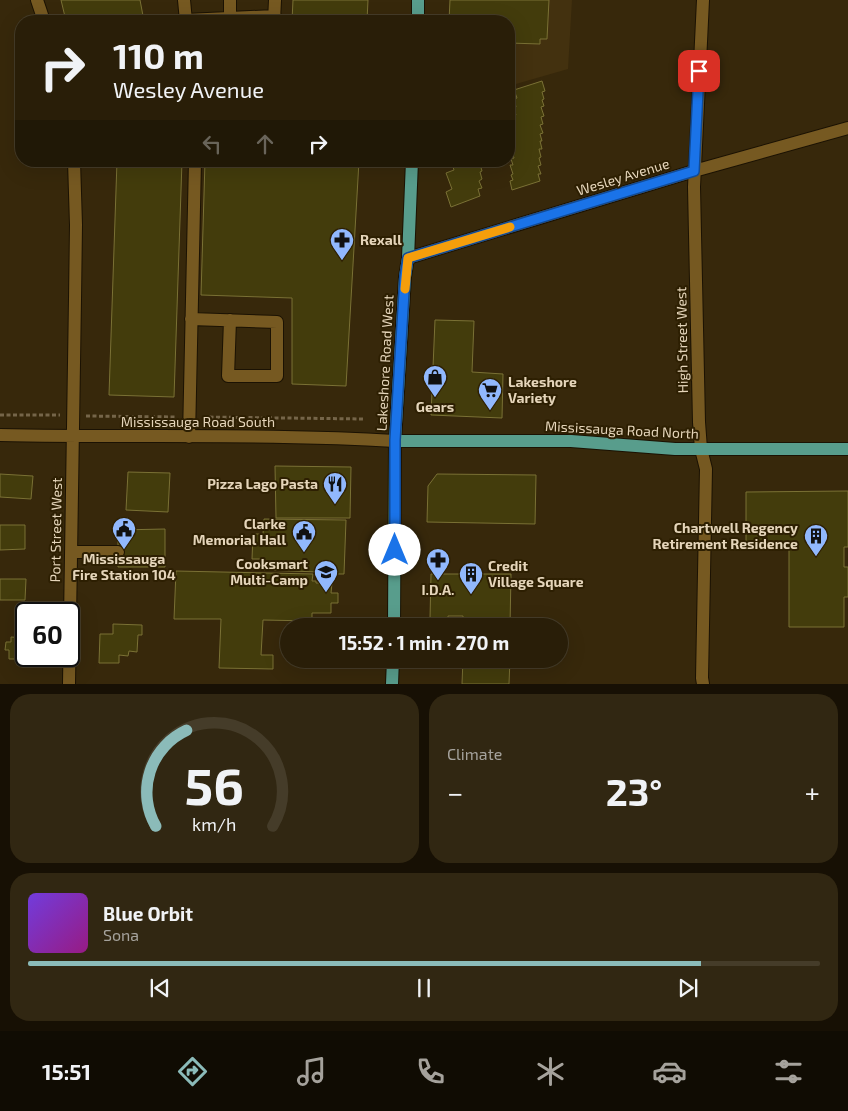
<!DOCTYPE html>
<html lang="en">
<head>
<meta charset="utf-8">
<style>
  body { margin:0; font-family:"Exo 2",sans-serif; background:#312712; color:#f1f3f6; height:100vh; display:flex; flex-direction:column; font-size:19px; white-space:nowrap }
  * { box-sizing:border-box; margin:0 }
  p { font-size:16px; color:#a5a29c }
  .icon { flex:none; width:28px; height:28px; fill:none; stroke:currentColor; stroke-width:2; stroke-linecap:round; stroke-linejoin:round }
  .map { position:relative; height:684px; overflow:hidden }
  .panel { display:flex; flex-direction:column; gap:10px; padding:10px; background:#171004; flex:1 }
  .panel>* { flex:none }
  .banner { position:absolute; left:15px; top:15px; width:500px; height:152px; border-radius:20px; box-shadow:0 5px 20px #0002,0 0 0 1px #453c29; background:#291e08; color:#f1f3f6; overflow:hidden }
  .speed { position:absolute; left:15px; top:602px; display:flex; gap:10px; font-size:25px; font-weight:700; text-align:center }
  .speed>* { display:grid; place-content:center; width:65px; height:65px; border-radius:50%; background:#291e08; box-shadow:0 5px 20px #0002,0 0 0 1px #453c29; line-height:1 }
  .speed .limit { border:2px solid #111; border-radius:8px; background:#fff; color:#111 }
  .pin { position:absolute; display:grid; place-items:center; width:42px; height:42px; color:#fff; margin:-21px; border-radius:10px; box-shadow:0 2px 8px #0006 }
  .me { position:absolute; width:55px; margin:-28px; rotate:0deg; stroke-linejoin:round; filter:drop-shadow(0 0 4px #0008) }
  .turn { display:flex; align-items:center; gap:18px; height:105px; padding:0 15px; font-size:22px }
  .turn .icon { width:65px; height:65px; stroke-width:2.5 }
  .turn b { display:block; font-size:35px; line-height:42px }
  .lanes { display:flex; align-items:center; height:48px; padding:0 15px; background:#0003; justify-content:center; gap:25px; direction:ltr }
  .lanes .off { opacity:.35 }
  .big { font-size:38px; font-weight:700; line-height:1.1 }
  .panel .card { flex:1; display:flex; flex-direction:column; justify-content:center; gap:8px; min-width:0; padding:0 18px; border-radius:20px; background:#312712 }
  .panel .dial { align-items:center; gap:0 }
  .dial svg { height:130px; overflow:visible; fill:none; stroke:#453c29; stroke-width:7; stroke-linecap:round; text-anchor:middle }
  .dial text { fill:#f1f3f6; stroke:none }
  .song { display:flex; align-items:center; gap:15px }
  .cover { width:60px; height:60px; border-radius:8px; background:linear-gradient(135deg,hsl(260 70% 55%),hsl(310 70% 35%)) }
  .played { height:5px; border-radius:2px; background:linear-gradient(90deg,#8bbbb9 85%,#453c29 85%) }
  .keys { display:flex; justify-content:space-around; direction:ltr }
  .heat { display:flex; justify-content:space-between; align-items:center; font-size:28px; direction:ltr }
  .panel .tiles { flex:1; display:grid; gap:10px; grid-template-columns:1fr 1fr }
  .card:last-child { grid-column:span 2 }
  .trip { position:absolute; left:280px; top:618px; width:288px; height:50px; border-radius:25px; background:#291e08; box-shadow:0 5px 20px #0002,0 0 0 1px #453c29; font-weight:700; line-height:50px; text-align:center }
  .tab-bar { display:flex; height:80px; justify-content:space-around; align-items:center; background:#100c03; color:#a5a29c }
  .tab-bar .icon { width:35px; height:35px }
  .tab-bar .on { color:#8bbbb9 }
  .tab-bar b { font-size:22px; color:#f1f3f6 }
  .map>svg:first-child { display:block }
</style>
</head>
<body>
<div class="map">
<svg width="848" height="684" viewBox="0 0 848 684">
  <rect width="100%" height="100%" fill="#37280b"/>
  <!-- built -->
  <path fill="#43310f" d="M455,0H572L568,69L509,86V21H453Z"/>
  <!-- building -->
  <path fill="#433c0c" stroke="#7a7135" d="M61,0H140L144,21H66Z
    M293,0H368L367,21H292Z
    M450,0H549L547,39H540V44L509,43V21H449Z
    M542,81L545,91L542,92L544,99L542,100L544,106L541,107L544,116L541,117L543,124L540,125L543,133L540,134L542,141H540L542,149H539L541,157L539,158L541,165L538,166L541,174H538L540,181L512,190L510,181L513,180L511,175L513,174L510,165H513L511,159L514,158L511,149L514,148L512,142L515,141L512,132L515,131L513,125L515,124L512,115H516L513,108L516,107L514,99L517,98L514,90Z
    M117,161H182L174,397L109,395Z
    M205,161H359L346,386L292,384V298L201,295Z
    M451,161H482L483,163L480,164L482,171L480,172L482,179L479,181L482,188L478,189L480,196L451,207L446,192L452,189L446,173L454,170Z
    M435,320L474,321L472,372L503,374L502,418L431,415Z
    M275,466L351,467L350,518H276Z
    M128,472L170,473L168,512L126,510Z
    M0,474L33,476L31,499L0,497Z
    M437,474L536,475L535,524L427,522L428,486Z
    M848,491V547H844V567H848V597H844V627H789V546H746V492Z
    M264,519L346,520L344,574H319V572L262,570V559H252L253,534H263Z
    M0,525H25V549L0,550Z
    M165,529V567H118V530Z
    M176,571L313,574L312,581H316V583H332L331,593H338V603H331V613H312V621L263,620L261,655H273V669L219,668L221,619H174Z
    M431,574H511L510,626H463V616H448V619H430Z
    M0,579H26L25,600H0Z
    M113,624L142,625V635H138L137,652L129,651L128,656L119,655V663H99L100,634H113Z
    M11,637L26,638V656H35V657L24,656V659H9V650H5L6,642H11Z
    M463,659H510L509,684H462Z"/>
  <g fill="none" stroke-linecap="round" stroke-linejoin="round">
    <!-- minor casing -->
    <g stroke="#1b1203" stroke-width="14">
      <path id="minor" d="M37,0L44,21
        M184,0L186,21
        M703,0L694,187L699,422L701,449L706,469L702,678L703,684
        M230,18V0
        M186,20L275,16
        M274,21L275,0
        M408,258L694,171L848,128
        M191,319L277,322V376H228L230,320
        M0,435C132,438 264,433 395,441
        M189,437L195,161
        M71,552H118
        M69,684L75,299L76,225L74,161"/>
    </g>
    <!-- major casing -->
    <g stroke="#1b1203" stroke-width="14">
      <path id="major" d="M418,21V0
        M395,441H571L675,449H848
        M394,626L395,441L405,277L408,258L412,161
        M392,684L393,659"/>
    </g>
    <!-- path -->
    <path stroke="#756549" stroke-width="3" stroke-dasharray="4 2.5" stroke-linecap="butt" d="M0,415H60
      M86,416L177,417
      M203,417L365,419"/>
    <!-- minor -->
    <use href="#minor" stroke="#765921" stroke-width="12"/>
    <!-- major -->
    <use href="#major" stroke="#589d8c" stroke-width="12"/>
  </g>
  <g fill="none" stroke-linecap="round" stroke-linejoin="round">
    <!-- route casing -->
    <g stroke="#114b97" stroke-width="12">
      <path id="route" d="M395,550V440L405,276L408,258L694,171L699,71"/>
    </g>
    <!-- route -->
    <use href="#route" stroke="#1a73e8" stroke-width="9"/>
    <!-- slow -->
    <path stroke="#f59e0b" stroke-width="9" d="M405,289L408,258L510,227"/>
  </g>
  <!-- icons -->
  <defs>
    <g id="pharmacy-pin" transform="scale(1.25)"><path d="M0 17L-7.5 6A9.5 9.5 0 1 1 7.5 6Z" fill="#91b8fd" stroke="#2d1f02"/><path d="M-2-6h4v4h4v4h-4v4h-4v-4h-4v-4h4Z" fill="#111"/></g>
    <g id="shop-pin" transform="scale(1.25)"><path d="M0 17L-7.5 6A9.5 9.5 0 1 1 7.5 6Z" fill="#91b8fd" stroke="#2d1f02"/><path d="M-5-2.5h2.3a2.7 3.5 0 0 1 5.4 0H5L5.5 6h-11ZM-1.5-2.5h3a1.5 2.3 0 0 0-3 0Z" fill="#111"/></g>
    <g id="supermarket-pin" transform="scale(1.25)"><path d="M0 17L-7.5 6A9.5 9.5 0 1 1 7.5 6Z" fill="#91b8fd" stroke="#2d1f02"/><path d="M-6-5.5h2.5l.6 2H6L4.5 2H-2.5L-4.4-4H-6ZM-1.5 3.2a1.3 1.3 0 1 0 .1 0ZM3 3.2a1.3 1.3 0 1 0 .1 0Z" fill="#111"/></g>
    <g id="restaurant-pin" transform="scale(1.25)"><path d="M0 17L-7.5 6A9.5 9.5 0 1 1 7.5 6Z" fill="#91b8fd" stroke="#2d1f02"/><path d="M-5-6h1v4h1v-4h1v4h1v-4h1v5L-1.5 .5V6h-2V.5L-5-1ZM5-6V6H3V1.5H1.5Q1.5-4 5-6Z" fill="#111"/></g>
    <g id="civic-pin" transform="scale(1.25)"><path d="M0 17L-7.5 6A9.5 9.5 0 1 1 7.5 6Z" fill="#91b8fd" stroke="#2d1f02"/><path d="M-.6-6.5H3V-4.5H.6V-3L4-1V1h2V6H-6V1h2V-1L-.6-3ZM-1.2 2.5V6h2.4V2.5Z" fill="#111"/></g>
    <g id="building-pin" transform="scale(1.25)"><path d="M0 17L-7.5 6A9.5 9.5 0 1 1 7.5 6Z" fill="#91b8fd" stroke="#2d1f02"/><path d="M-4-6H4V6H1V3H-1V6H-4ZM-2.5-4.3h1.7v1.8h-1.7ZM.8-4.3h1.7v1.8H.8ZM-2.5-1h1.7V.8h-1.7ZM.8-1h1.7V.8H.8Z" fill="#111"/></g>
    <g id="university-pin" transform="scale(1.25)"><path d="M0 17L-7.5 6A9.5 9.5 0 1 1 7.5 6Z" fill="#91b8fd" stroke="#2d1f02"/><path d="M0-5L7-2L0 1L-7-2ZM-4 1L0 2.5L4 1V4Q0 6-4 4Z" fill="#111"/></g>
  </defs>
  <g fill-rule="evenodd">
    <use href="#pharmacy-pin" x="342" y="240"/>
    <use href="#shop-pin" x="435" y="377"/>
    <use href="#supermarket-pin" x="490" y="390"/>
    <use href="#restaurant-pin" x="335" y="484"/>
    <use href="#civic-pin" x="124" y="529"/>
    <use href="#civic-pin" x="304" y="532"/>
    <use href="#building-pin" x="816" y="536"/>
    <use href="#pharmacy-pin" x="438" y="560"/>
    <use href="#university-pin" x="326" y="572"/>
    <use href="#building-pin" x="471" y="574"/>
  </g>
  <g text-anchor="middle" stroke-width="4" stroke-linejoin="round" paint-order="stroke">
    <!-- street labels -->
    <g font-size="14" fill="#e5d5ba" stroke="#2d1f02">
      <text transform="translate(623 177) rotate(-17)" y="5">Wesley Avenue</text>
      <text transform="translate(682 340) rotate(-91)" y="5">High Street West</text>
      <text transform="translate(385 363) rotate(-87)" y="5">Lakeshore Road West</text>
      <text x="198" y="427">Mississauga Road South</text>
      <text transform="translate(622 430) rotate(3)" y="5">Mississauga Road North</text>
      <text transform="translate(56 530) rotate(-89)" y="5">Port Street West</text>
    </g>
    <!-- poi labels -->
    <g font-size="14" font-weight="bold" fill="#e5d5ba" stroke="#2d1f02" text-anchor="end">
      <text x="360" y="245" text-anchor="start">Rexall</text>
      <text x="508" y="387" text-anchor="start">Lakeshore<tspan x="508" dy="16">Variety</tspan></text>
      <text x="435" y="412" text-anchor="middle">Gears</text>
      <text x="318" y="489">Pizza Lago Pasta</text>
      <text x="286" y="529">Clarke<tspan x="286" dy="16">Memorial Hall</tspan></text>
      <text x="798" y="533">Chartwell Regency<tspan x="798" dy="16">Retirement Residence</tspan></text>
      <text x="124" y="564" text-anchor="middle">Mississauga<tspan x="124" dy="16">Fire Station 104</tspan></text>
      <text x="308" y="569">Cooksmart<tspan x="308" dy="16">Multi-Camp</tspan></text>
      <text x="488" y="571" text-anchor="start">Credit<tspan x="488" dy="16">Village Square</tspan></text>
      <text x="438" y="595" text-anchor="middle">I.D.A.</text>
    </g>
  </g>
</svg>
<div class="speed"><div class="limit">60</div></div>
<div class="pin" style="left:699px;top:71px;background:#d93025"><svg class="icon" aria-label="arrive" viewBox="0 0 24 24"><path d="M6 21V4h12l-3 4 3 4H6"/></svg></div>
<svg class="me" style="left:395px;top:550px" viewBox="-20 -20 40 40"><circle r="19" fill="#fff"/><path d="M0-13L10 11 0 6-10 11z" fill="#1a73e8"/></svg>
<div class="trip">15:52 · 1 min · 270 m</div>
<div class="banner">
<div class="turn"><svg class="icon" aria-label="right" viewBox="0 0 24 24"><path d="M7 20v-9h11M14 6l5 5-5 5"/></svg><div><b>110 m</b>Wesley Avenue</div></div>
<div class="lanes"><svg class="icon off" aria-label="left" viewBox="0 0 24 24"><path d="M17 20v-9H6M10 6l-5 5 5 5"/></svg><svg class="icon off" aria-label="ahead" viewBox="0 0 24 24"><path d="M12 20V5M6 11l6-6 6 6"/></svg><svg class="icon" aria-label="right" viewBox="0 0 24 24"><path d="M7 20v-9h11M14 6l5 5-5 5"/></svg></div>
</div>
</div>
<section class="panel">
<div class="tiles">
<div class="card dial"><svg viewBox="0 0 100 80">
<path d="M14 69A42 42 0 1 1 86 69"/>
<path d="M14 69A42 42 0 0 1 33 10" stroke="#8bbbb9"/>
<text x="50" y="56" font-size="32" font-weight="700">56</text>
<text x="50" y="72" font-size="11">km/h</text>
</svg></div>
<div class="card"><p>Climate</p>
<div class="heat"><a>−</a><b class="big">23°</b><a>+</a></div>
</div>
<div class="card">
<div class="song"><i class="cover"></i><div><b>Blue Orbit</b><p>Sona</p></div></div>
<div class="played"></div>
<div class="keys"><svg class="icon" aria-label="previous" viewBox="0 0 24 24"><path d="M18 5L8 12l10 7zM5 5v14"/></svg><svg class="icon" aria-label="pause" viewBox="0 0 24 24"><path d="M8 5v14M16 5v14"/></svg><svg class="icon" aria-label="next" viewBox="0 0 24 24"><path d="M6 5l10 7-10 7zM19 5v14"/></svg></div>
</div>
</div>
</section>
<nav class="tab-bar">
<b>15:51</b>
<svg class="icon on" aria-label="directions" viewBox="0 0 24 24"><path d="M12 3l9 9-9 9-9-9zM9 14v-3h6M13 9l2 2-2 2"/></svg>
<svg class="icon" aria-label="music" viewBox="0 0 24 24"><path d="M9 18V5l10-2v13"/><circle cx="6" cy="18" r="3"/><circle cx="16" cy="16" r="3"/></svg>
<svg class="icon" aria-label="phone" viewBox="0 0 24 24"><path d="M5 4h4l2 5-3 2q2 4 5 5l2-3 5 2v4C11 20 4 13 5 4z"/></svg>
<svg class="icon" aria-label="climate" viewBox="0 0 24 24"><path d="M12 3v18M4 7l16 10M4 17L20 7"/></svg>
<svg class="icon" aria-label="car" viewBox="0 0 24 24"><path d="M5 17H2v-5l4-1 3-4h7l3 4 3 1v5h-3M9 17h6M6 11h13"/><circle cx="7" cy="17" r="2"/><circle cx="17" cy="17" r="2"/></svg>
<svg class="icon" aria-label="filters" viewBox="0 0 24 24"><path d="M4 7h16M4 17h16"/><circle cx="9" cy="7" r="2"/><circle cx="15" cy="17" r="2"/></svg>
</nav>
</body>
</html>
